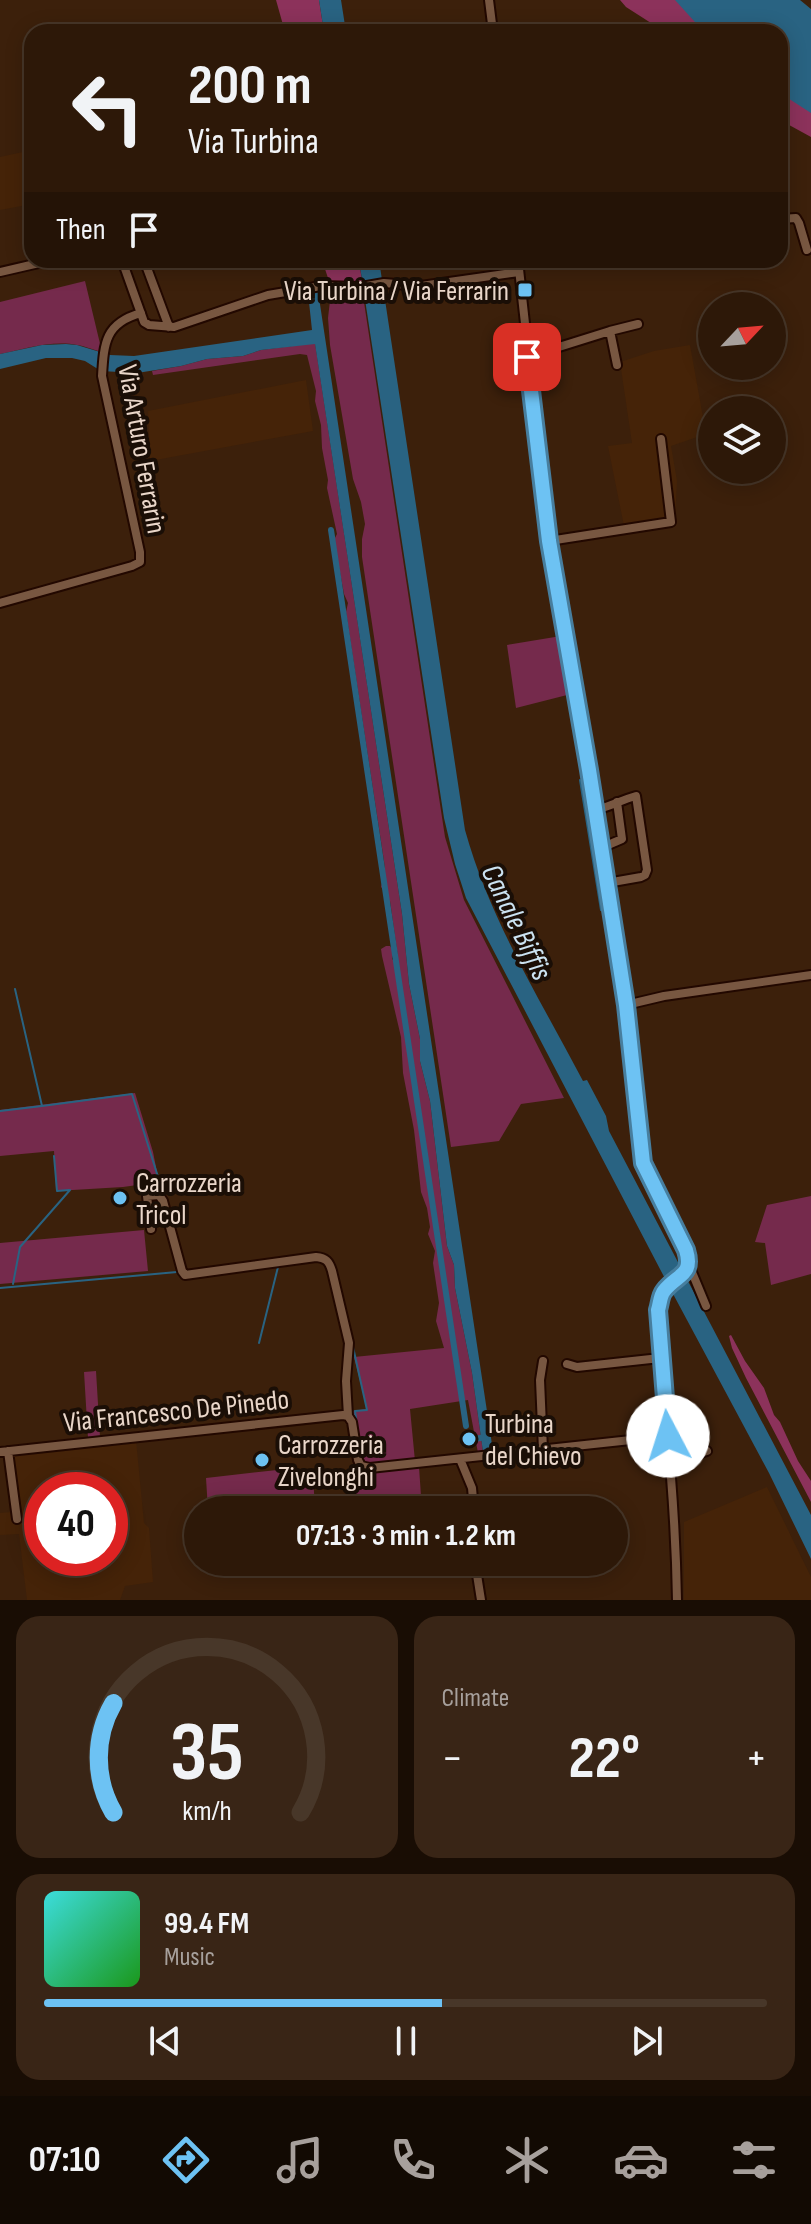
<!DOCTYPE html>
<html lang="en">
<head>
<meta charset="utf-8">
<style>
  body { margin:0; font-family:"Sofia Sans Condensed",sans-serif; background:#392516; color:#f1f3f6; height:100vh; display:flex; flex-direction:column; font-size:30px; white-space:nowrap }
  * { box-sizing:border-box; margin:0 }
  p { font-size:26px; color:#a7a09c }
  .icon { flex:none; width:44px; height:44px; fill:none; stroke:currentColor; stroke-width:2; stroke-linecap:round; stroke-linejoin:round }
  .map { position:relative; height:1600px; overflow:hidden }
  .details { display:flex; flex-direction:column; gap:16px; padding:16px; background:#190d04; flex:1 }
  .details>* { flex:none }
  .banner { position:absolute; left:24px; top:24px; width:764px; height:244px; border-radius:24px; box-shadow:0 4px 20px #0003,0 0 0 2px #483729; background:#2d1808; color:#f1f3f6; overflow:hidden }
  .needle { width:52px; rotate:64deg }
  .fabs { position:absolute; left:698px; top:292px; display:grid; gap:16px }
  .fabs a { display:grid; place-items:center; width:88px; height:88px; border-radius:50%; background:#2d1808; box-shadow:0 4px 20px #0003,0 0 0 2px #483729; font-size:40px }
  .speed { position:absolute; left:24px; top:1472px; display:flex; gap:16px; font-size:40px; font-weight:700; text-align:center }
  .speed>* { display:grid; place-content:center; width:104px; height:104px; border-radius:50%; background:#2d1808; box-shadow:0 4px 20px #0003,0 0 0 2px #483729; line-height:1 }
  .speed .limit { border:12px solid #d22; background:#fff; color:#111 }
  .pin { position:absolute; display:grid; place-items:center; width:68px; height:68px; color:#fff; margin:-34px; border-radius:16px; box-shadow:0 4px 12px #0006 }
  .me { position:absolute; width:88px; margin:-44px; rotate:355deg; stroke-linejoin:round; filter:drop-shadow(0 0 6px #0008) }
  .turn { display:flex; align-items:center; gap:28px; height:168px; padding:0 32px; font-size:36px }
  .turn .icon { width:104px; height:104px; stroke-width:2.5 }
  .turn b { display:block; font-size:56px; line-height:68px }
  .then { display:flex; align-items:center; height:76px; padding:0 32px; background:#0003; gap:16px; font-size:30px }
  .big { font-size:60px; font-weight:700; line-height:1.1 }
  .details .widget { flex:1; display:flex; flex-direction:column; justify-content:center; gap:12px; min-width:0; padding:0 28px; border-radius:24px; background:#392516 }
  .details .dial { align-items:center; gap:0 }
  .dial svg { height:208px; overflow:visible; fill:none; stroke:#483729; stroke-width:7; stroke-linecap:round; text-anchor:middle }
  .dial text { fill:#f1f3f6; stroke:none }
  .song { display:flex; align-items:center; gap:24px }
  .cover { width:96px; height:96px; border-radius:12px; background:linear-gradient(135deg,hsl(180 70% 55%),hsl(120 70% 35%)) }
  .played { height:8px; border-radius:4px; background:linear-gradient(90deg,#6dc2f3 55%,#483729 55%) }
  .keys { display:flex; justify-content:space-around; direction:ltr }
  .heat { display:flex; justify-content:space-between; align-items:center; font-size:44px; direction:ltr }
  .details .tiles { flex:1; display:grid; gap:16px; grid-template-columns:1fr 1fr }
  .widget:last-child { grid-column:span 2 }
  .trip { position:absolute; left:184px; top:1496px; width:444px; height:80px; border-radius:40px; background:#2d1808; box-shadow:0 4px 20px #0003,0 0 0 2px #483729; font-weight:700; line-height:80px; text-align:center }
  .menu { display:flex; height:128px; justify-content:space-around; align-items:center; background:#120a03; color:#a7a09c }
  .menu .icon { width:56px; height:56px }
  .menu .on { color:#6dc2f3 }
  .menu b { font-size:36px; color:#f1f3f6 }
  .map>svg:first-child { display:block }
</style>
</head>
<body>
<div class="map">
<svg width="811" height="1600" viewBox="0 0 811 1600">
  <rect width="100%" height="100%" fill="#3c200b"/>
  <!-- built -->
  <path fill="#452308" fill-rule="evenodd" d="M32,150V204L0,210V157Z
    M690,345L706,434L671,446L677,481L675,521L624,526L608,446L632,443L620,362L654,351Z
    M306,380L313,431L150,461L148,411Z
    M136,1440L144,1523L149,1528L153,1582L125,1586L120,1600H27L19,1534L0,1535V1513L12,1512L6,1455ZM42,1490H110V1558H42Z
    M767,1487L811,1577V1600H684V1522Z"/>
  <!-- green -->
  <path fill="#752a4c" d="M85,281L102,352C94,350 85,346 77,345C52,340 24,349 0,354V302Z
    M362,289L445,837L464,900L564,1098L521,1104L499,1141L451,1147L368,597L362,557V539L365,524L361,502L353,479L330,345L328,318L331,292Z
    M315,343L402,914L409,984L420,1039V1061L430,1101L447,1246L454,1265L455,1288L472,1373L483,1452L478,1453L468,1400L410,1409L415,1461L369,1465L362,1460L354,1414L351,1411L367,1409L354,1357L444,1348L436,1321L439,1303L433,1263L435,1251L428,1234L430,1227L427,1208L421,1192L414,1130L403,1073L401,1037L382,956L381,949L386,946H390L393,951L392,959L395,962L398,957L390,901H388L383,894L385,891L381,887L385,869L384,861L346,612L348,603L344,594L334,540L337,534L327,488L328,480L322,448L321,425L315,401L316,391L307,355L300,354L153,375L152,371L181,366L207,359L243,356L261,350Z
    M561,636L571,694L516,708L507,645Z
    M135,1093L153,1152L159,1182L123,1187L56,1191L54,1151L0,1156V1110Z
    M811,1196V1274L771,1285L765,1243L755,1242L767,1205Z
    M144,1230L148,1271L0,1284V1243Z
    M96,1371L100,1437L88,1438L84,1372Z
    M419,1467L422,1510H356L354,1479L358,1473Z
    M277,1470L313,1474L315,1510H208L206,1478Z"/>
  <!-- forest -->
  <path fill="#8c325b" d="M276,0H319L324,32H285Z
    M620,0H694L719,32H665L626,7Z
    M780,79L811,94V137L780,120Z
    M322,260H359L362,281H329Z
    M731,1335L745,1361L764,1388L774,1415L780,1422L798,1461L811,1481V1502L746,1378L732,1348L729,1336Z"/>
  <!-- water -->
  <path fill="#296382" d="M319,0H341L346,32H324Z
    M675,0H800L811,9V113L780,93V32H704Z
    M359,260H379L465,830C490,920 540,999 583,1081L587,1080L606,1116L609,1131L811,1515V1559L769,1473L672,1292L466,898L455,864L444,818Z
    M318,291L493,1451L483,1452L472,1373L455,1288L454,1265L447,1246L430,1101L420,1061V1039L409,984L402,914L315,344L261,350L243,356L207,359L181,366L137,373L101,371L85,361L72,358H46L0,369V354L42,345L66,344L77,345L110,355L134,356L312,330L308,293Z"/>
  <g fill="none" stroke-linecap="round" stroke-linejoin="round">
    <!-- stream -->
    <path stroke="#296382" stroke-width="2" d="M580,780L601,910
      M15,989L42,1106L132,1094L164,1196
      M0,1111L42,1106
      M54,1156L57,1191L69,1190
      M669,1207L691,1249
      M13,1284L20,1247L70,1190
      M0,1288L177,1272
      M259,1343L278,1267
      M353,1347L367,1410L355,1411L359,1440"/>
    <!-- canal -->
    <path stroke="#296382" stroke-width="6" d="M331,530L466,1426
      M468,1440L486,1437V1434"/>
    <!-- minor casing -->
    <g stroke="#220800" stroke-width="12">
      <path id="minor" d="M489,0L493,32
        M780,219L796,218L799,223L807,250
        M119,260L124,266L144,322L149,325L174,327L268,295L321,286L361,287L384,283L421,286L519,272
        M144,260L169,327
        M518,260L549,541L589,770L626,1005L643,1163L689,1260C686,1282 660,1283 658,1310C655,1347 663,1385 666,1421C672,1481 676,1540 677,1600
        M0,272L52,260
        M610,331L617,365
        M527,357L610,331L638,324
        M549,541L671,522L661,439
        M0,603L132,566L140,562V552L102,376C104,343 105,323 141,313
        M595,810C609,807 621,800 636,796L647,870L645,875L641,877L607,883
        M601,848L622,839L617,802
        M626,1005L664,996L811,975
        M151,1229L147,1196L159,1195L163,1201L182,1271L185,1275L316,1257C326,1258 329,1261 332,1271L349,1343L346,1381L348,1416
        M689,1265L706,1306
        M543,1361L540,1380L543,1450
        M567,1364L577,1367L660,1358
        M8,1451L17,1519
        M0,1452L343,1415L348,1416L352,1422L358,1460L361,1466L370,1468L668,1436
        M460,1459L472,1488L474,1510
        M670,1462L707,1451
        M475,1562L481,1600"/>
    </g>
    <!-- minor -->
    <use href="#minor" stroke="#785741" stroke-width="8"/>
  </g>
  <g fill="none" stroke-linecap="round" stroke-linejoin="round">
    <!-- route casing -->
    <g stroke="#477e9e" stroke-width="20">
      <path id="route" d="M527,357L549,541L589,770L626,1005L643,1163L686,1250C694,1276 677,1274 664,1291C660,1296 660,1304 658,1310L668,1436"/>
    </g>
    <!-- route -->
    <use href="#route" stroke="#6dc2f3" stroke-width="14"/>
  </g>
  <!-- markers -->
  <g fill="#6dc2f3" stroke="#1a0e06" stroke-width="3">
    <rect x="517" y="282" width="16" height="16" rx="4"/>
    <circle cx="120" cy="1198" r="8"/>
    <circle cx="469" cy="1439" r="8"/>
    <circle cx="262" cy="1460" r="8"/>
  </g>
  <g text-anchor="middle" stroke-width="8" stroke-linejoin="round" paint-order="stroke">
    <!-- poi labels -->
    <g font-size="28" fill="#e9d6c9" stroke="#1a0e06" text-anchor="start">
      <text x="509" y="300" text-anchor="end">Via Turbina / Via Ferrarin</text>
      <text x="136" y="1192">Carrozzeria<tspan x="136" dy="32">Tricol</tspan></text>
      <text x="485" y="1433">Turbina<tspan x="485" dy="32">del Chievo</tspan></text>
      <text x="278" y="1454">Carrozzeria<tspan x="278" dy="32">Zivelonghi</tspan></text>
    </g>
    <!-- street labels -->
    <g font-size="28" fill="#e9d6c9" stroke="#1a0e06">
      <text transform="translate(143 449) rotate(80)" y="10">Via Arturo Ferrarin</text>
      <text transform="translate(176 1410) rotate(-6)" y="10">Via Francesco De Pinedo</text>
    </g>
    <!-- water labels -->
    <g font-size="30" font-style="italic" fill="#cbe2f1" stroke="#1a0e06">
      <text transform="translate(517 922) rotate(64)" y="10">Canale Biffis</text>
    </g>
  </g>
</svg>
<div class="fabs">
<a><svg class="needle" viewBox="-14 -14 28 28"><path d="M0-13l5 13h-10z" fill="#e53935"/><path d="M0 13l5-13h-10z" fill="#a7a09c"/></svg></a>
<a><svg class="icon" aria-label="layers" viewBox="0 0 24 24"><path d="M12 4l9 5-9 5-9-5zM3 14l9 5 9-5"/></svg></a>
</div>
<div class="speed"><div class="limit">40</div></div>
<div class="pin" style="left:527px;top:357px;background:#d93025"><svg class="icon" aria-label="arrive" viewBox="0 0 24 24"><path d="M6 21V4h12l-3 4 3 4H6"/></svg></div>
<svg class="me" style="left:668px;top:1436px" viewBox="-20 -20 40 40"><circle r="19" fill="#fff"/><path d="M0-13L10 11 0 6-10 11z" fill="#6dc2f3"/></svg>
<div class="trip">07:13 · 3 min · 1.2 km</div>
<div class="banner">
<div class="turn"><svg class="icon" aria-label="left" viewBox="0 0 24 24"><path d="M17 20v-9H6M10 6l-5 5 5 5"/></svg><div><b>200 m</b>Via Turbina</div></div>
<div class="then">Then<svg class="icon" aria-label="arrive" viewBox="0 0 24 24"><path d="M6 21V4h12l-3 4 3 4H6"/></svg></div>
</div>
</div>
<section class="details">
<div class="tiles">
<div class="widget dial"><svg viewBox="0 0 100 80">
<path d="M14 69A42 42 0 1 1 86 69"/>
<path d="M14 69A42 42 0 0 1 14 27" stroke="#6dc2f3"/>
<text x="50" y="56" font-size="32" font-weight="700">35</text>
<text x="50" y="72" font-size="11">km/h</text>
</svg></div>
<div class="widget"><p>Climate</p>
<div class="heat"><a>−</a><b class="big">22°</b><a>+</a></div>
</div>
<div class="widget">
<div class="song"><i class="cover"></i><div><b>99.4 FM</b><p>Music</p></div></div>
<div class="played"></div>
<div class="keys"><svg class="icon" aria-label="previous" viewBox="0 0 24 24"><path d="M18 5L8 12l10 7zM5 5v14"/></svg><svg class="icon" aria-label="pause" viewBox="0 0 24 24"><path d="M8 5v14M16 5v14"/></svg><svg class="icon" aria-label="next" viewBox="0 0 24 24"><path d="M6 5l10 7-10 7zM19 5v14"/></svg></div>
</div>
</div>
</section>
<nav class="menu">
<b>07:10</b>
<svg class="icon on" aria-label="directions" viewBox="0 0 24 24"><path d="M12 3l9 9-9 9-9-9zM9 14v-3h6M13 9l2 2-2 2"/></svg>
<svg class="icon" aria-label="music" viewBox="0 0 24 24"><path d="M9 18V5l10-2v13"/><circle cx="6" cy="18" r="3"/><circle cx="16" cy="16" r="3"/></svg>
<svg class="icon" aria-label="phone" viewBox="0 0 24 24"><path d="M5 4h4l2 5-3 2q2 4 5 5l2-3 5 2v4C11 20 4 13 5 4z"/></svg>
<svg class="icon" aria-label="climate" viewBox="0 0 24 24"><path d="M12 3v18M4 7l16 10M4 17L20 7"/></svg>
<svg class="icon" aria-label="car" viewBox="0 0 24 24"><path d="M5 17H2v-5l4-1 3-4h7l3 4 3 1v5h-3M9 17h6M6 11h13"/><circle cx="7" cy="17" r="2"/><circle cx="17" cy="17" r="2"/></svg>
<svg class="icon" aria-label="filters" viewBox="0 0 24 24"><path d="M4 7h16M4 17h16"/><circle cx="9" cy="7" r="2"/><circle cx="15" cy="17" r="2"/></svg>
</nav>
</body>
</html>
